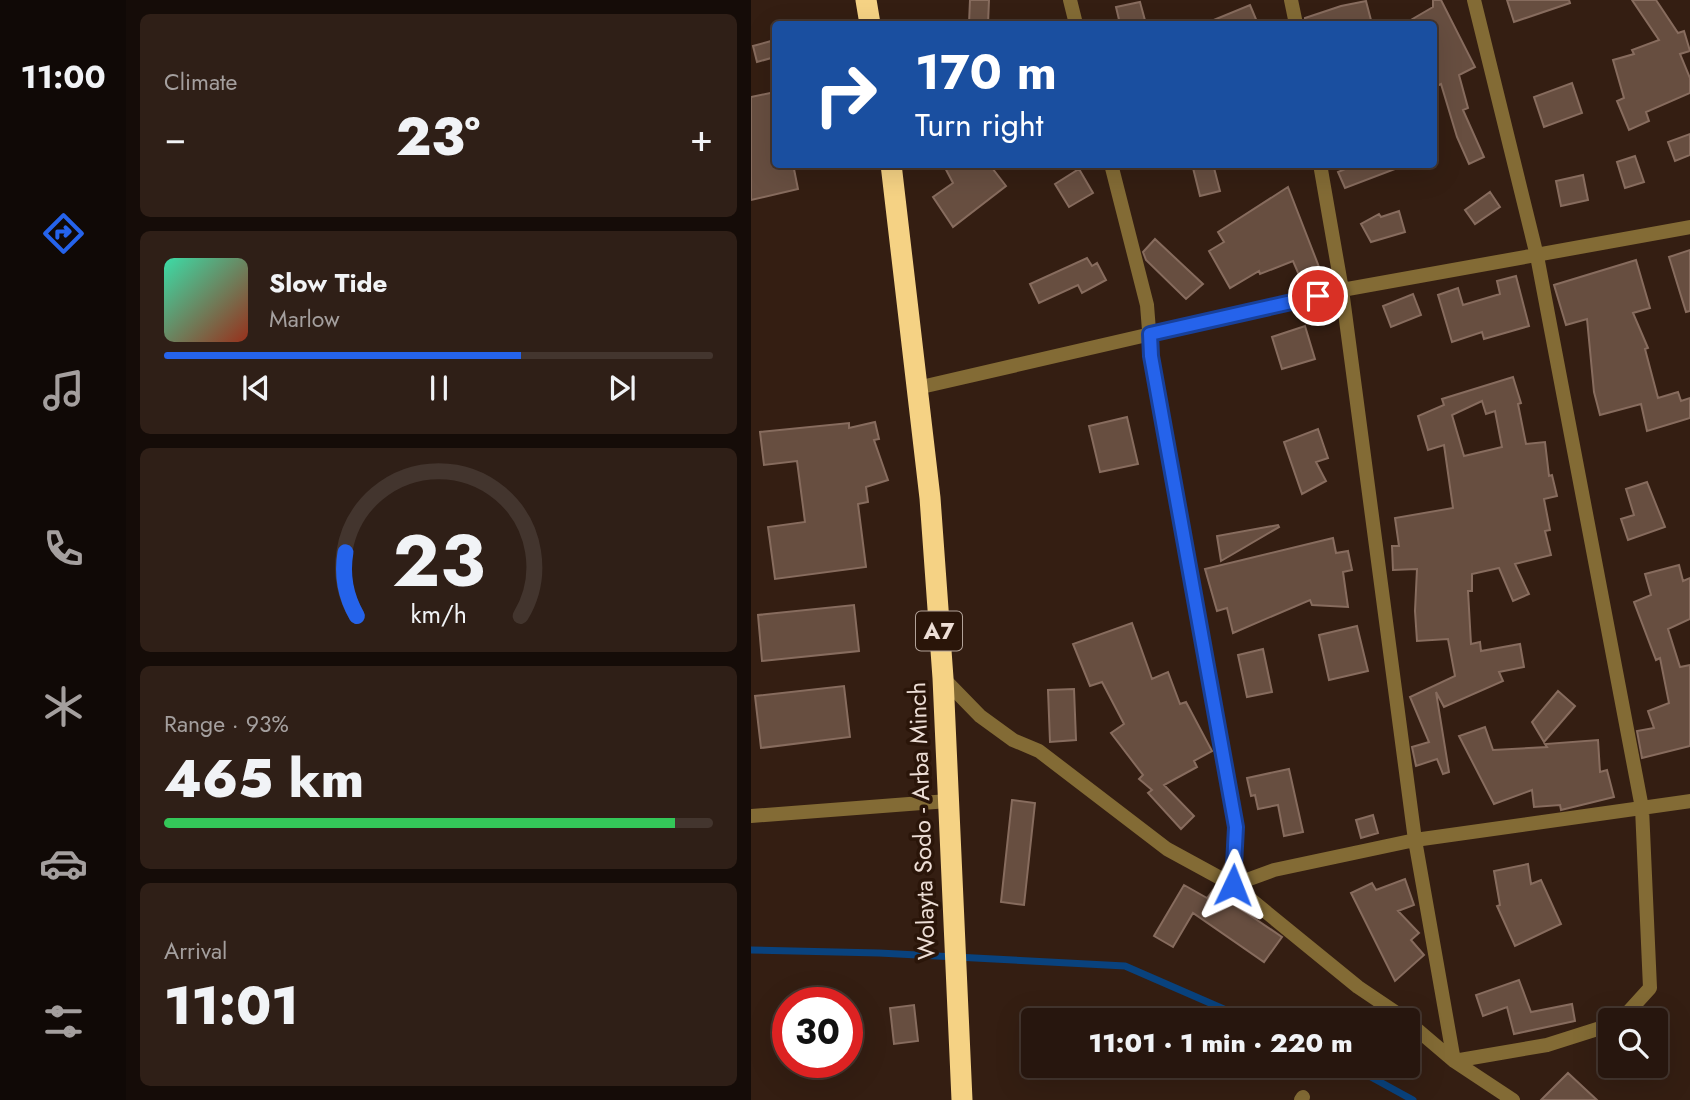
<!DOCTYPE html>
<html lang="en">
<head>
<meta charset="utf-8">
<style>
  body { margin:0; font-family:Jost,sans-serif; background:#2f1f17; color:#f1f3f6; height:100vh; display:flex; flex-direction:column; font-size:26px; white-space:nowrap }
  * { box-sizing:border-box; margin:0 }
  p { font-size:23px; color:#a49f9e }
  .icon { flex:none; width:38px; height:38px; fill:none; stroke:currentColor; stroke-width:2; stroke-linecap:round; stroke-linejoin:round }
  .map { position:relative; flex:1; overflow:hidden }
  .drawer { display:flex; flex-direction:column; gap:14px; padding:14px; background:#150c08; width:625px }
  .drawer>* { flex:none }
  .banner { position:absolute; left:21px; top:21px; width:665px; height:147px; border-radius:7px; box-shadow:0 7px 28px #0002,0 0 0 2px #43352e; background:#1a4fa0; color:#fff; overflow:hidden }
  .buttons { position:absolute; left:847px; top:1008px; display:grid; gap:14px }
  .buttons a { display:grid; place-items:center; width:70px; height:70px; border-radius:7px; background:#27160e; box-shadow:0 7px 28px #0002,0 0 0 2px #43352e; font-size:35px }
  .speed { position:absolute; left:21px; top:987px; display:flex; gap:14px; font-size:35px; font-weight:700; text-align:center }
  .speed>* { display:grid; place-content:center; width:91px; height:91px; border-radius:50%; background:#27160e; box-shadow:0 7px 28px #0002,0 0 0 2px #43352e; line-height:1 }
  .speed .limit { border:10px solid #d22; background:#fff; color:#111 }
  .pin { position:absolute; display:grid; place-items:center; width:60px; height:60px; color:#fff; margin:-30px; border:4px solid #fff; border-radius:50%; box-shadow:0 2px 7px #0007 }
  .me { position:absolute; width:77px; margin:-38px; rotate:2deg; stroke-linejoin:round; filter:drop-shadow(0 0 5px #0008) }
  .turn { display:flex; align-items:center; gap:24px; height:147px; padding:0 28px; font-size:32px }
  .turn .icon { width:91px; height:91px; stroke-width:2.5 }
  .turn b { display:block; font-size:49px; line-height:60px }
  .big { font-size:52px; font-weight:800; line-height:1.1 }
  .drawer .tile { flex:1; display:flex; flex-direction:column; justify-content:center; gap:10px; min-width:0; padding:0 24px; border-radius:10px; background:#2f1f17 }
  .drawer .dial { align-items:center; gap:0 }
  .dial svg { height:182px; overflow:visible; fill:none; stroke:#43352e; stroke-width:7; stroke-linecap:round; text-anchor:middle }
  .dial text { fill:#f1f3f6; stroke:none }
  .song { display:flex; align-items:center; gap:21px }
  .cover { width:84px; height:84px; border-radius:10px; background:linear-gradient(135deg,hsl(160 70% 55%),hsl(10 70% 35%)) }
  .played { height:7px; border-radius:4px; background:linear-gradient(90deg,#2563eb 65%,#43352e 65%) }
  .keys { display:flex; justify-content:space-around; direction:ltr }
  .heat { display:flex; justify-content:space-between; align-items:center; font-size:38px; direction:ltr }
  .charge { height:10px; border-radius:5px; background:linear-gradient(90deg,#34c759 93%,#43352e 0) }
  .trip { position:absolute; left:270px; top:1008px; width:399px; height:70px; border-radius:7px; background:#27160e; box-shadow:0 7px 28px #0002,0 0 0 2px #43352e; font-weight:800; line-height:70px; text-align:center }
  main { display:flex; flex:1; min-height:0 }
  .tabs { display:flex; flex-direction:column; width:126px; justify-content:space-around; align-items:center; background:#100906; color:#a49f9e }
  .tabs .icon { width:49px; height:49px }
  .tabs .current { color:#2563eb }
  .tabs b { font-size:32px; color:#f1f3f6 }
  .map>svg:first-child { display:block }
</style>
</head>
<body>
<main>
<nav class="tabs">
<b>11:00</b>
<svg class="icon current" aria-label="directions" viewBox="0 0 24 24"><path d="M12 3l9 9-9 9-9-9zM9 14v-3h6M13 9l2 2-2 2"/></svg>
<svg class="icon" aria-label="music" viewBox="0 0 24 24"><path d="M9 18V5l10-2v13"/><circle cx="6" cy="18" r="3"/><circle cx="16" cy="16" r="3"/></svg>
<svg class="icon" aria-label="phone" viewBox="0 0 24 24"><path d="M5 4h4l2 5-3 2q2 4 5 5l2-3 5 2v4C11 20 4 13 5 4z"/></svg>
<svg class="icon" aria-label="climate" viewBox="0 0 24 24"><path d="M12 3v18M4 7l16 10M4 17L20 7"/></svg>
<svg class="icon" aria-label="car" viewBox="0 0 24 24"><path d="M5 17H2v-5l4-1 3-4h7l3 4 3 1v5h-3M9 17h6M6 11h13"/><circle cx="7" cy="17" r="2"/><circle cx="17" cy="17" r="2"/></svg>
<svg class="icon" aria-label="filters" viewBox="0 0 24 24"><path d="M4 7h16M4 17h16"/><circle cx="9" cy="7" r="2"/><circle cx="15" cy="17" r="2"/></svg>
</nav>
<section class="drawer">
<div class="tile"><p>Climate</p>
<div class="heat"><a>−</a><b class="big">23°</b><a>+</a></div>
</div>
<div class="tile">
<div class="song"><i class="cover"></i><div><b>Slow Tide</b><p>Marlow</p></div></div>
<div class="played"></div>
<div class="keys"><svg class="icon" aria-label="previous" viewBox="0 0 24 24"><path d="M18 5L8 12l10 7zM5 5v14"/></svg><svg class="icon" aria-label="pause" viewBox="0 0 24 24"><path d="M8 5v14M16 5v14"/></svg><svg class="icon" aria-label="next" viewBox="0 0 24 24"><path d="M6 5l10 7-10 7zM19 5v14"/></svg></div>
</div>
<div class="tile dial"><svg viewBox="0 0 100 80">
<path d="M14 69A42 42 0 1 1 86 69"/>
<path d="M14 69A42 42 0 0 1 9 41" stroke="#2563eb"/>
<text x="50" y="56" font-size="32" font-weight="700">23</text>
<text x="50" y="72" font-size="11">km/h</text>
</svg></div>
<div class="tile"><p>Range · 93%</p><b class="big">465 km</b><div class="charge"></div></div>
<div class="tile"><p>Arrival</p><b class="big">11:01</b></div>
</section>
<div class="map">
<svg width="940" height="1100" viewBox="0 0 940 1100">
  <rect width="100%" height="100%" fill="#341e12"/>
  <g fill="none" stroke-linecap="round" stroke-linejoin="round">
    <!-- stream -->
    <path stroke="#09427d" stroke-width="7" d="M0,950L128,953L374,966L498,1020
      M600,1066L662,1100"/>
  </g>
  <!-- building -->
  <path fill="#674e40" stroke="#876c5e" stroke-width="2" fill-rule="evenodd" d="M219,0H238L237,24H218Z
    M682,0H690L724,67L708,75L717,108L712,110L733,157L718,164L706,137L690,84L682,88V24H653L682,7Z
    M756,0H818L819,3L763,22Z
    M881,0H905L927,33L933,31L939,51L929,54L939,78V93L895,112L898,121L878,130L866,101L873,98L862,60L883,54L881,50L908,40Z
    M615,1L621,24H554V18L590,6Z
    M389,2L395,24H369L365,7Z
    M499,5L507,24H453Z
    M20,41L24,57L6,62L2,46Z
    M821,83L831,113L793,127L783,97Z
    M24,92V164H42L47,189L0,200V97Z
    M939,134V155L924,161L917,142Z
    M884,156L893,182L874,188L866,162Z
    M192,164H238L255,186L202,227L182,197L202,183Z
    M441,164H462L469,191L449,196Z
    M606,164H651L652,166L594,188L587,172Z
    M328,169L342,193L318,207L304,184Z
    M832,175L837,200L810,206L805,181Z
    M537,187L568,267L548,275L542,261L509,274L508,271L479,288L458,251L473,242L467,232Z
    M739,192L749,207L724,224L714,210Z
    M648,211L654,232L620,242L610,224L628,214L630,217Z
    M404,239L452,284L435,299L395,260L392,252Z
    M939,250V311L935,312L918,257Z
    M336,258L341,266L346,263L355,280L331,293L327,285L288,303L279,284Z
    M885,260L899,308L882,313L897,348L894,349L907,398L927,392L930,401L939,398V418L896,431L890,404L849,415L843,392L836,319L815,325L803,285Z
    M765,276L778,326L733,339L731,332L701,342L687,295L707,288L712,305L749,294L746,281Z
    M662,294L670,315L640,327L632,306Z
    M554,326L564,359L531,369L521,337Z
    M762,377L770,403L767,404L775,444L794,442L798,476L801,475L806,496L793,499L799,530L794,531L800,555L764,564L778,594L762,601L748,568L721,574V591H717L720,644L729,642L730,651L769,644L773,667L748,672L752,681L693,707L685,692L698,772L692,774L686,759L665,766L661,747L678,742L659,697L704,676L697,639L666,641L664,611L666,569L642,570L641,546H648L644,518L702,508L693,445L677,450L667,416L693,405L691,399ZM731,401L735,414L744,411L751,447L713,456L701,415Z
    M376,417L387,464L349,472L338,426Z
    M124,422L128,439L123,440L137,480L115,487L117,502L107,504L115,567L24,579L17,527L54,522L46,461L13,465L9,432L98,423V428Z
    M567,429L577,458L565,462L575,481L551,494L533,442Z
    M896,482L914,527L877,540L870,519L883,515L875,489Z
    M527,525L528,527L470,561L466,536Z
    M582,538L585,553L597,551L601,570L592,572L597,607L561,605L559,600L482,633L476,608L466,611L454,569Z
    M928,565L932,581L939,578V619L917,629L929,667L939,665V746L891,758L886,731L903,728L897,711L918,703L909,658L905,660L883,602L900,595L894,574Z
    M103,605L108,651L11,661L7,615Z
    M381,623L401,679L417,672L429,704L435,702L461,751L443,761L446,767L413,785L443,816L430,829L397,793L401,790L388,779L392,775L360,733L373,724L351,682L339,686L322,644Z
    M606,626L617,671L578,680L568,635Z
    M512,649L521,692L496,697L487,655Z
    M93,686L99,737L10,748L4,696Z
    M323,689L325,740L299,742L297,690Z
    M807,691L824,706L793,742L781,722Z
    M734,727L742,750L796,747L794,744L847,740L849,772L856,770L863,797L810,810L809,805L783,807L781,790L743,804L708,736Z
    M538,769L552,832L533,836L527,805L507,809L504,795L500,796L496,778Z
    M261,800L284,803L273,905L250,902Z
    M622,815L627,833L610,838L605,820Z
    M777,864L780,884L790,880L810,924L764,946L746,906L749,905L743,871Z
    M654,879L663,905L647,911L668,933L660,940L673,955L644,981L600,893L621,883L625,890Z
    M433,885L456,898L462,890L531,937L513,962L442,913L422,947L403,936Z
    M768,980L780,1012L821,1004L824,1021L763,1034L756,1007L732,1016L725,995Z
    M163,1005L167,1041L143,1044L139,1008Z
    M817,1073L846,1100H790Z"/>
  <g fill="none" stroke-linecap="round" stroke-linejoin="round">
    <!-- street -->
    <path stroke="#836b35" stroke-width="14" d="M319,0L325,24
      M540,0L545,24
      M723,0L786,256L891,808L899,988L870,1020
      M360,164L396,305L400,356L486,827L482,885
      M569,164L591,290L664,840L703,1061
      M166,388L591,290L940,227
      M192,678L229,716L262,740L288,751L416,849L482,885L607,987L656,1020
      M0,816L197,801
      M482,885L523,870L664,840L940,801
      M656,1021L703,1061L762,1100
      M703,1061L796,1045L859,1025
      M550,1100L552,1097"/>
    <!-- highway -->
    <path stroke="#f5d284" stroke-width="21" d="M115,0L119,24
      M140,164L179,498L192,678L211,1100"/>
  </g>
  <g fill="none" stroke-linecap="round" stroke-linejoin="round">
    <!-- route casing -->
    <g stroke="#184099" stroke-width="18">
      <path id="route" d="M482,885L485,827L400,356L399,334L567,296"/>
    </g>
    <!-- route -->
    <use href="#route" stroke="#2563eb" stroke-width="12"/>
  </g>
  <g text-anchor="middle" stroke-width="7" stroke-linejoin="round" paint-order="stroke">
    <!-- shield labels -->
    <rect fill="#2a1509" stroke="#b2a298" stroke-width="2" x="165" y="611.5" width="46" height="39" rx="5"/>
    <g font-size="23" font-weight="bold" fill="#edded6">
      <text x="188" y="639">A7</text>
    </g>
    <!-- street labels -->
    <g font-size="24" fill="#edded6" stroke="#2a1509">
      <text transform="translate(171 821) rotate(-92)" y="8">Wolayta Sodo - Arba Minch</text>
    </g>
  </g>
</svg>
<div class="buttons">
<a><svg class="icon" aria-label="search" viewBox="0 0 24 24"><circle cx="10" cy="10" r="6"/><path d="M15 15l6 6"/></svg></a>
</div>
<div class="speed"><div class="limit">30</div></div>
<div class="pin" style="left:567px;top:296px;background:#d93025"><svg class="icon" aria-label="arrive" viewBox="0 0 24 24"><path d="M6 21V4h12l-3 4 3 4H6"/></svg></div>
<svg class="me" style="left:482px;top:885px" viewBox="-20 -20 40 40"><path d="M0-17L14 15 0 8-14 15z" fill="#2563eb" stroke="#fff" stroke-width="4"/></svg>
<div class="trip">11:01 · 1 min · 220 m</div>
<div class="banner">
<div class="turn"><svg class="icon" aria-label="right" viewBox="0 0 24 24"><path d="M7 20v-9h11M14 6l5 5-5 5"/></svg><div><b>170 m</b>Turn right</div></div>
</div>
</div>
</main>
</body>
</html>
